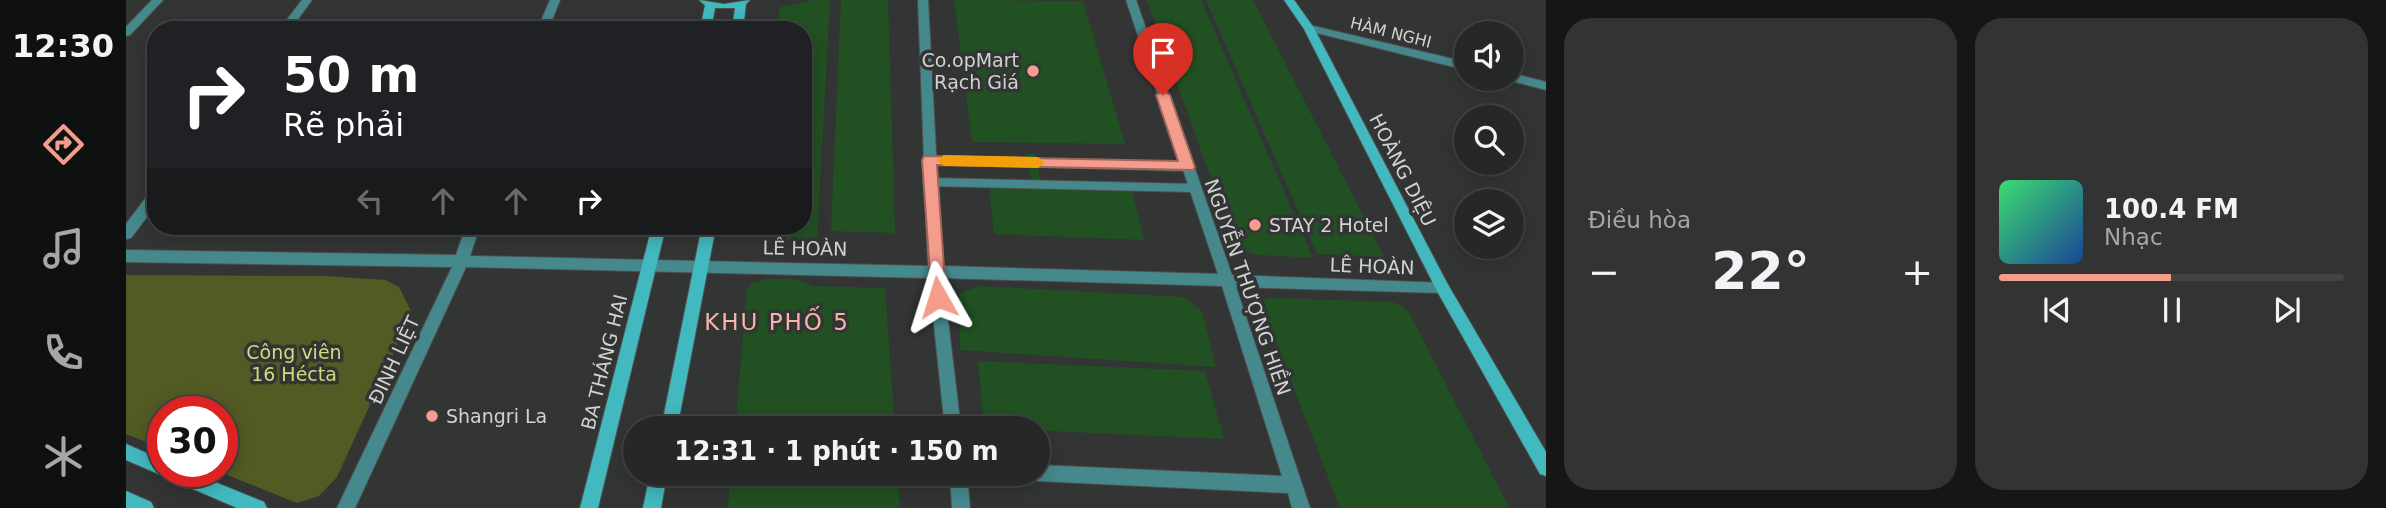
<!DOCTYPE html>
<html lang="vi">
<head>
<meta charset="utf-8">
<style>
  body { margin:0; font-family:"DejaVu Sans",sans-serif; background:#323433; color:#f1f3f6; height:100vh; display:flex; flex-direction:column; font-size:26px; white-space:nowrap }
  * { box-sizing:border-box; margin:0 }
  p { font-size:23px; color:#a4a6a7 }
  .icon { flex:none; width:38px; height:38px; fill:none; stroke:currentColor; stroke-width:2; stroke-linecap:round; stroke-linejoin:round }
  .map { position:relative; flex:1; overflow:hidden }
  .details { display:flex; flex-direction:column; gap:18px; padding:18px; background:#151615; width:840px }
  .details>* { flex:none }
  .guide { position:absolute; left:21px; top:21px; width:665px; height:214px; border-radius:28px; box-shadow:0 4px 18px #0003,0 0 0 2px #424444; background:#202124; color:#fff; overflow:hidden }
  .buttons { position:absolute; left:1328px; top:21px; display:grid; gap:14px }
  .buttons a { display:grid; place-items:center; width:70px; height:70px; border-radius:50%; background:#262827; box-shadow:0 4px 18px #0003,0 0 0 2px #424444; font-size:35px }
  .speed { position:absolute; left:21px; top:396px; display:flex; gap:14px; font-size:35px; font-weight:700; text-align:center }
  .speed>* { display:grid; place-content:center; width:91px; height:91px; border-radius:50%; background:#262827; box-shadow:0 4px 18px #0003,0 0 0 2px #424444; line-height:1 }
  .speed .limit { border:10px solid #d22; background:#fff; color:#111 }
  .pin { position:absolute; display:grid; place-items:center; width:60px; height:60px; color:#fff; margin:-72px -30px; border-radius:50% 50% 50% 0; rotate:-45deg; box-shadow:0 0 7px #0007 }
  .pin .icon { rotate:45deg }
  .me { position:absolute; width:77px; margin:-38px; rotate:354deg; stroke-linejoin:round; filter:drop-shadow(0 0 5px #0008) }
  .turn { display:flex; align-items:center; gap:24px; height:147px; padding:0 21px; font-size:32px }
  .turn .icon { width:91px; height:91px; stroke-width:2.5 }
  .turn b { display:block; font-size:49px; line-height:60px }
  .lanes { display:flex; align-items:center; height:66px; padding:0 21px; background:#0003; justify-content:center; gap:35px; direction:ltr }
  .lanes .off { opacity:.35 }
  .big { font-size:52px; font-weight:700; line-height:1.1 }
  .details .tile { flex:1; display:flex; flex-direction:column; justify-content:center; gap:10px; min-width:0; padding:0 24px; border-radius:28px; background:#323433 }
  .song { display:flex; align-items:center; gap:21px }
  .cover { width:84px; height:84px; border-radius:10px; background:linear-gradient(135deg,hsl(140 70% 55%),hsl(220 70% 35%)) }
  .played { height:7px; border-radius:4px; background:linear-gradient(90deg,#f49d8c 50%,#424444 50%) }
  .keys { display:flex; justify-content:space-around; direction:ltr }
  .heat { display:flex; justify-content:space-between; align-items:center; font-size:38px; direction:ltr }
  .details .tiles { flex:1; display:grid; gap:18px; grid-template-columns:repeat(2,1fr) }
  .trip { position:absolute; left:497px; top:416px; width:427px; height:70px; border-radius:35px; background:#262827; box-shadow:0 4px 18px #0003,0 0 0 2px #424444; font-weight:700; line-height:70px; text-align:center }
  main { display:flex; flex:1; min-height:0 }
  .menu { display:flex; flex-direction:column; width:126px; justify-content:space-around; align-items:center; background:#0f1010; color:#a4a6a7 }
  .menu .icon { width:49px; height:49px }
  .menu .on { color:#f49d8c }
  .menu b { font-size:32px; color:#f1f3f6 }
  .map>svg:first-child { display:block }
</style>
</head>
<body>
<main>
<nav class="menu">
<b>12:30</b>
<svg class="icon on" aria-label="directions" viewBox="0 0 24 24"><path d="M12 3l9 9-9 9-9-9zM9 14v-3h6M13 9l2 2-2 2"/></svg>
<svg class="icon" aria-label="music" viewBox="0 0 24 24"><path d="M9 18V5l10-2v13"/><circle cx="6" cy="18" r="3"/><circle cx="16" cy="16" r="3"/></svg>
<svg class="icon" aria-label="phone" viewBox="0 0 24 24"><path d="M5 4h4l2 5-3 2q2 4 5 5l2-3 5 2v4C11 20 4 13 5 4z"/></svg>
<svg class="icon" aria-label="climate" viewBox="0 0 24 24"><path d="M12 3v18M4 7l16 10M4 17L20 7"/></svg>
</nav>
<div class="map">
<svg width="1420" height="508" viewBox="0 0 1420 508">
  <rect width="100%" height="100%" fill="#323534"/>
  <!-- green -->
  <path fill="#535a23" d="M0,275L198,276L260,280L273,287L285,311L279,328L211,477L193,496L171,503L91,471H96V411H37V449L0,434Z"/>
  <!-- building -->
  <path fill="#215122" d="M688,0H704L691,241L660,240L661,236L623,235L624,226H677V30H651L654,7Z
    M715,0H762L769,233L705,231Z
    M828,0L957,1L999,144L846,142Z
    M1021,0H1075L1187,258L1133,255L1110,248Z
    M1080,0H1127L1258,257L1191,254Z
    M900,154H909L916,188L1006,192L1018,240L868,234L863,187L907,188Z
    M642,279H667L688,286L759,288L769,429H609L621,290L626,283Z
    M853,286L1057,297L1076,311L1090,367L834,350L833,294Z
    M1145,298L1266,302L1277,306L1284,314L1383,508H1214L1137,308V301Z
    M852,361L1079,371L1098,439L858,428Z
    M605,474H772L774,508H602Z"/>
  <g fill="none" stroke-linecap="round" stroke-linejoin="round">
    <!-- lane casing -->
    <g stroke="#4f5150" stroke-width="2">
      <path id="lane" d="M803,156L1062,163L1068,167L1062,171L803,164L797,160Z
        M803,178L1068,184L1074,188L1068,192L803,186L797,182Z"/>
    </g>
    <!-- street casing -->
    <g stroke="#4f5150" stroke-width="2">
      <path id="street" d="M26,0H37L4,35L0,36V27Z
        M176,0H186L164,30H153Z
        M424,0H434L422,30H411Z
        M792,0H802L816,266L1092,274L1000,0H1010L1106,275L1321,283L1323,287L1321,291L1316,293L1110,287L1184,508H1166L1162,493L912,481L906,479L904,474H912V465L1156,476L1096,286L817,278L835,429H819L803,278L340,267L229,508H211L326,267L0,262V250L330,255L340,226H354L344,256L802,266Z
        M1183,25L1340,62V70L1179,30V26Z
        M1386,73L1420,82V90L1382,80L1386,79Z
        M30,190V205L5,238L0,239V224L25,191Z
        M824,474H841L844,508H826Z"/>
    </g>
    <!-- secondary casing -->
    <g stroke="#4f5150" stroke-width="2">
      <path id="secondary" d="M573,0L598,4L624,0L620,4L617,30H606L609,8H589L585,30H574L579,5Z
        M1158,0H1168L1188,28L1321,283L1420,452V476L1414,474L1311,291L1178,29Z
        M526,226H540L472,508H454Z
        M576,226H590L551,429H535Z
        M0,444L37,460V471H62L138,502L141,508H111L0,460Z
        M524,474H541L535,508H517Z
        M0,491L25,502L28,508H0Z"/>
    </g>
    <!-- lane -->
    <use href="#lane" fill="#46898d" fill-rule="evenodd"/>
    <!-- street -->
    <use href="#street" fill="#46898d" fill-rule="evenodd"/>
    <!-- secondary -->
    <use href="#secondary" fill="#42b9bf" fill-rule="evenodd"/>
  </g>
  <!-- route -->
  <path fill="#f49d8c" stroke="#9f665b" stroke-width="2" d="M1037,91L1044,95L1069,167L1067,170L811,165L820,297L818,302H806L796,160L798,156L1052,161L1030,95Z"/>
  <!-- slow -->
  <path fill="#f59e0b" d="M818,155L912,157L919,163L912,168L818,166L810,160Z"/>
  <!-- markers -->
  <g fill="#f49d8c" stroke="#323534" stroke-width="2.5">
    <circle cx="907" cy="71" r="7"/>
    <circle cx="1129" cy="225" r="7"/>
    <circle cx="306" cy="416" r="7"/>
  </g>
  <g text-anchor="middle" stroke-width="7" stroke-linejoin="round" paint-order="stroke">
    <!-- far-street labels -->
    <g font-size="16" fill="#d1d3d2" stroke="#323534">
      <text transform="translate(1265 32) rotate(14)" y="6">HÀM NGHI</text>
    </g>
    <!-- poi labels -->
    <g font-size="19" fill="#d1d3d2" stroke="#323534" text-anchor="start">
      <text x="893" y="67" text-anchor="end">Co.opMart<tspan x="893" dy="22">Rạch Giá</tspan></text>
      <text x="1143" y="232">STAY 2 Hotel</text>
      <text x="320" y="423">Shangri La</text>
    </g>
    <!-- street labels -->
    <g font-size="19" fill="#d1d3d2" stroke="#323534">
      <text transform="translate(1277 170) rotate(63)" y="7">HOÀNG DIỆU</text>
      <text transform="translate(679 248) rotate(1)" y="7">LÊ HOÀN</text>
      <text transform="translate(1246 266) rotate(2)" y="7">LÊ HOÀN</text>
      <text transform="translate(1122 287) rotate(71)" y="7">NGUYỄN THƯỢNG HIỀN</text>
      <text transform="translate(268 360) rotate(-65)" y="7">ĐINH LIỆT</text>
      <text transform="translate(478 362) rotate(-76)" y="7">BA THÁNG HAI</text>
    </g>
    <!-- park labels -->
    <g font-size="19" fill="#cedc7b" stroke="#323534">
      <text x="168" y="359">Công viên<tspan x="168" dy="22">16 Hécta</tspan></text>
    </g>
    <!-- quarter labels -->
    <g font-size="23" letter-spacing="2" fill="#f7b5a8" stroke="#323534">
      <text x="651" y="330">KHU PHỐ 5</text>
    </g>
  </g>
</svg>
<div class="buttons">
<a><svg class="icon" aria-label="sound" viewBox="0 0 24 24"><path d="M4 9h4l5-4v14l-5-4H4zM17 9q2 3 0 6"/></svg></a>
<a><svg class="icon" aria-label="search" viewBox="0 0 24 24"><circle cx="10" cy="10" r="6"/><path d="M15 15l6 6"/></svg></a>
<a><svg class="icon" aria-label="layers" viewBox="0 0 24 24"><path d="M12 4l9 5-9 5-9-5zM3 14l9 5 9-5"/></svg></a>
</div>
<div class="speed"><div class="limit">30</div></div>
<div class="pin" style="left:1037px;top:95px;background:#d93025"><svg class="icon" aria-label="arrive" viewBox="0 0 24 24"><path d="M6 21V4h12l-3 4 3 4H6"/></svg></div>
<svg class="me" style="left:812px;top:297px" viewBox="-20 -20 40 40"><path d="M0-17L14 15 0 8-14 15z" fill="#f49d8c" stroke="#fff" stroke-width="4"/></svg>
<div class="trip">12:31 · 1 phút · 150 m</div>
<div class="guide">
<div class="turn"><svg class="icon" aria-label="right" viewBox="0 0 24 24"><path d="M7 20v-9h11M14 6l5 5-5 5"/></svg><div><b>50 m</b>Rẽ phải</div></div>
<div class="lanes"><svg class="icon off" aria-label="left" viewBox="0 0 24 24"><path d="M17 20v-9H6M10 6l-5 5 5 5"/></svg><svg class="icon off" aria-label="ahead" viewBox="0 0 24 24"><path d="M12 20V5M6 11l6-6 6 6"/></svg><svg class="icon off" aria-label="ahead" viewBox="0 0 24 24"><path d="M12 20V5M6 11l6-6 6 6"/></svg><svg class="icon" aria-label="right" viewBox="0 0 24 24"><path d="M7 20v-9h11M14 6l5 5-5 5"/></svg></div>
</div>
</div>
<section class="details">
<div class="tiles">
<div class="tile"><p>Điều hòa</p>
<div class="heat"><a>−</a><b class="big">22°</b><a>+</a></div>
</div>
<div class="tile">
<div class="song"><i class="cover"></i><div><b>100.4 FM</b><p>Nhạc</p></div></div>
<div class="played"></div>
<div class="keys"><svg class="icon" aria-label="previous" viewBox="0 0 24 24"><path d="M18 5L8 12l10 7zM5 5v14"/></svg><svg class="icon" aria-label="pause" viewBox="0 0 24 24"><path d="M8 5v14M16 5v14"/></svg><svg class="icon" aria-label="next" viewBox="0 0 24 24"><path d="M6 5l10 7-10 7zM19 5v14"/></svg></div>
</div>
</div>
</section>
</main>
</body>
</html>
